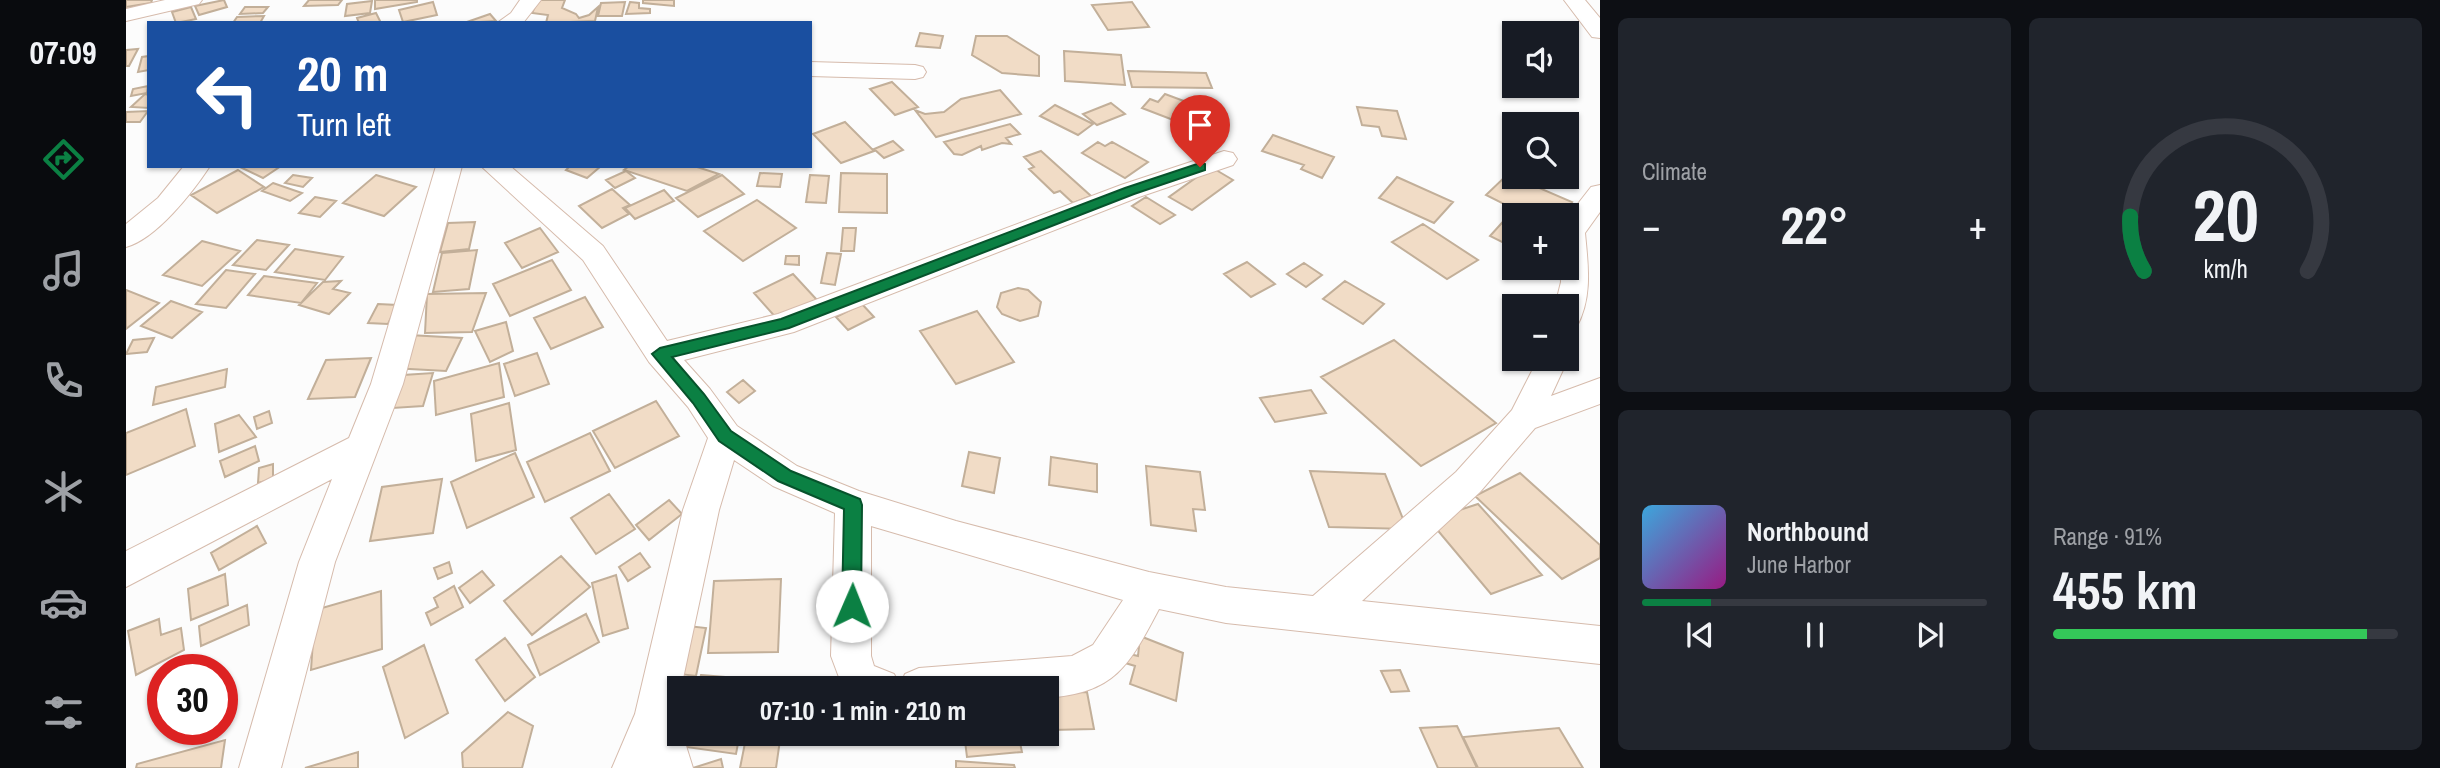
<!DOCTYPE html>
<html lang="en">
<head>
<meta charset="utf-8">
<style>
  body { margin:0; font-family:"Archivo Narrow",sans-serif; background:#20242c; color:#f1f3f6; height:100vh; display:flex; flex-direction:column; font-size:26px; white-space:nowrap }
  * { box-sizing:border-box; margin:0 }
  p { font-size:23px; color:#9ea1a6 }
  .icon { flex:none; width:38px; height:38px; fill:none; stroke:currentColor; stroke-width:2; stroke-linecap:round; stroke-linejoin:round }
  .map { position:relative; flex:1; overflow:hidden }
  .panel { display:flex; flex-direction:column; gap:18px; padding:18px; background:#0d0f14; width:840px }
  .panel>* { flex:none }
  .hud { position:absolute; left:21px; top:21px; width:665px; height:147px; border-radius:0px; box-shadow:0 2px 5px #0004; background:#1a4fa0; color:#fff; overflow:hidden }
  .tools { position:absolute; left:1376px; top:21px; display:grid; gap:14px }
  .tools a { display:grid; place-items:center; width:77px; height:77px; border-radius:0px; background:#171b24; box-shadow:0 2px 5px #0004; font-size:35px }
  .speed { position:absolute; left:21px; top:654px; display:flex; gap:14px; font-size:35px; font-weight:700; text-align:center }
  .speed>* { display:grid; place-content:center; width:91px; height:91px; border-radius:50%; background:#171b24; box-shadow:0 2px 5px #0004; line-height:1 }
  .speed .limit { border:10px solid #d22; background:#fff; color:#111 }
  .pin { position:absolute; display:grid; place-items:center; width:60px; height:60px; color:#fff; margin:-72px -30px; border-radius:50% 50% 50% 0; rotate:-45deg; box-shadow:0 0 7px #0007 }
  .pin .icon { rotate:45deg }
  .me { position:absolute; width:77px; margin:-38px; rotate:1deg; stroke-linejoin:round; filter:drop-shadow(0 0 5px #0008) }
  .turn { display:flex; align-items:center; gap:24px; height:147px; padding:0 35px; font-size:32px }
  .turn .icon { width:91px; height:91px; stroke-width:2.5 }
  .turn b { display:block; font-size:49px; line-height:60px }
  .big { font-size:52px; font-weight:700; line-height:1.1 }
  .panel .tile { flex:1; display:flex; flex-direction:column; justify-content:center; gap:10px; min-width:0; padding:0 24px; border-radius:10px; background:#20242c }
  .panel .dial { align-items:center; gap:0 }
  .dial svg { height:182px; overflow:visible; fill:none; stroke:#363941; stroke-width:7; stroke-linecap:round; text-anchor:middle }
  .dial text { fill:#f1f3f6; stroke:none }
  .song { display:flex; align-items:center; gap:21px }
  .cover { width:84px; height:84px; border-radius:10px; background:linear-gradient(135deg,hsl(200 70% 55%),hsl(310 70% 35%)) }
  .played { height:7px; border-radius:4px; background:linear-gradient(90deg,#0b8043 20%,#363941 20%) }
  .keys { display:flex; justify-content:space-around; direction:ltr }
  .heat { display:flex; justify-content:space-between; align-items:center; font-size:38px; direction:ltr }
  .charge { height:10px; border-radius:5px; background:linear-gradient(90deg,#34c759 91%,#363941 0) }
  .panel .tiles { flex:1; display:grid; gap:18px; grid-template-columns:repeat(2,1fr) }
  .trip { position:absolute; left:541px; top:676px; width:392px; height:70px; border-radius:0px; background:#171b24; box-shadow:0 2px 5px #0004; font-weight:700; line-height:70px; text-align:center }
  main { display:flex; flex:1; min-height:0 }
  .dock { display:flex; flex-direction:column; width:126px; justify-content:space-around; align-items:center; background:#090b0e; color:#9ea1a6 }
  .dock .icon { width:49px; height:49px }
  .dock .selected { color:#0b8043 }
  .dock b { font-size:32px; color:#f1f3f6 }
  .map>svg:first-child { display:block }
</style>
</head>
<body>
<main>
<nav class="dock">
<b>07:09</b>
<svg class="icon selected" aria-label="directions" viewBox="0 0 24 24"><path d="M12 3l9 9-9 9-9-9zM9 14v-3h6M13 9l2 2-2 2"/></svg>
<svg class="icon" aria-label="music" viewBox="0 0 24 24"><path d="M9 18V5l10-2v13"/><circle cx="6" cy="18" r="3"/><circle cx="16" cy="16" r="3"/></svg>
<svg class="icon" aria-label="phone" viewBox="0 0 24 24"><path d="M5 4h4l2 5-3 2q2 4 5 5l2-3 5 2v4C11 20 4 13 5 4z"/></svg>
<svg class="icon" aria-label="climate" viewBox="0 0 24 24"><path d="M12 3v18M4 7l16 10M4 17L20 7"/></svg>
<svg class="icon" aria-label="car" viewBox="0 0 24 24"><path d="M5 17H2v-5l4-1 3-4h7l3 4 3 1v5h-3M9 17h6M6 11h13"/><circle cx="7" cy="17" r="2"/><circle cx="17" cy="17" r="2"/></svg>
<svg class="icon" aria-label="filters" viewBox="0 0 24 24"><path d="M4 7h16M4 17h16"/><circle cx="9" cy="7" r="2"/><circle cx="15" cy="17" r="2"/></svg>
</nav>
<div class="map">
<svg width="1474" height="768" viewBox="0 0 1474 768">
  <rect width="100%" height="100%" fill="#fcfcfc"/>
  <!-- building -->
  <path fill="#f1dcc6" stroke="#c2af99" stroke-width="2" d="M0,0H26L25,3L0,7Z
    M98,0L101,7L73,15L69,6Z
    M183,0H216L212,5L178,6Z
    M249,0H291V2L249,9Z
    M412,0H439L436,8L450,14L453,18L463,15L472,7L469,21L420,23L422,15L406,13Z
    M517,0H548V6L517,3Z
    M246,1L244,13L219,16L221,4Z
    M307,2L311,15L277,22L273,10Z
    M499,2L496,16H472L475,3Z
    M504,2L513,3V8L524,9V13L500,14Z
    M1006,2L1023,27L982,30L966,5Z
    M65,7L70,19L50,23L46,12Z
    M119,7H142L137,13L114,14Z
    M250,13L255,23H233L231,18Z
    M364,14L370,21L338,23Z
    M138,16L134,23H107L111,17Z
    M794,33L817,36L814,48L790,46Z
    M850,36H881L913,56V76L876,73L846,55Z
    M12,49L3,66H0V50Z
    M938,51L995,55L999,85L939,81Z
    M23,56V70L12,72L16,57Z
    M1002,71L1080,73L1086,88L1006,87Z
    M766,82L792,107L769,115L744,89Z
    M22,86L21,93L5,96L7,89Z
    M874,90L895,114L810,137L789,110L799,114L818,112L835,99Z
    M19,94L23,95V108L5,107Z
    M1039,94L1066,104L1055,123L1016,108L1024,99L1032,102Z
    M985,103L999,114L971,125L957,114Z
    M929,105L967,124L952,135L914,116Z
    M1231,107L1271,111L1280,139L1256,136L1253,127L1236,125Z
    M22,111L14,122H0V112Z
    M719,122L748,151L715,163L687,134Z
    M884,124L894,134L880,138L885,144L876,143L856,150L855,146L836,155L828,154L818,142Z
    M1147,135L1208,157L1196,178L1175,169L1178,165L1136,151Z
    M767,141L777,150L758,158L748,149Z
    M972,142L979,146L986,142L1022,162L999,178L956,153Z
    M915,151L965,196L947,203L934,191L928,193L903,169L908,167L898,157Z
    M112,166H155L137,178Z
    M444,166H475L461,178L440,170Z
    M503,166H568L593,174L561,191L498,170Z
    M1085,167L1107,180L1066,210L1043,197Z
    M112,170L138,187L91,213L65,195Z
    M500,171L509,178L489,188L480,180Z
    M634,173L656,174L654,187L631,186Z
    M715,173L761,174V213L713,212Z
    M1383,173L1388,177L1446,202L1434,215H1400L1360,195Z
    M167,175L186,178L177,187L159,183Z
    M250,175L290,187L258,216L217,203Z
    M596,175L618,194L572,217L550,198Z
    M684,175L703,176L700,203L680,202Z
    M1271,177L1327,202L1308,223L1253,198Z
    M147,183L176,193L164,201L136,191Z
    M486,189L504,205L497,208L503,214L476,228L453,206Z
    M538,190L548,201L509,219L499,208Z
    M189,197L210,201L194,217L173,213Z
    M1020,197L1049,215L1034,224L1006,206Z
    M631,200L670,228L617,261L578,231Z
    M1383,215L1388,217V248L1364,236Z
    M349,222L343,249L314,252L322,223Z
    M1297,224L1352,260L1321,279L1266,242Z
    M414,228L432,252L396,268L379,243Z
    M717,228H730L728,251H715Z
    M131,240L163,245L140,270L107,265Z
    M76,241L114,251L76,286L37,275Z
    M169,249L217,257L199,280L149,272Z
    M351,250L343,289L307,292L316,253Z
    M701,253L715,254L709,285L695,283Z
    M660,256H673V265L659,264Z
    M426,260L445,290L384,316L367,284Z
    M1121,262L1149,284L1125,297L1098,274Z
    M1178,263L1196,275L1180,287L1161,274Z
    M100,270L129,274L100,308L70,304Z
    M667,274L691,300L652,320L628,293Z
    M138,276L191,283L175,303L122,295Z
    M215,281L207,289L224,293L203,314L173,305L197,282Z
    M1219,281L1258,304L1237,324L1197,299Z
    M892,288L902,290L915,302L912,316L894,321L876,314L871,307L875,293Z
    M0,290L33,303L0,329Z
    M360,293L346,332L299,333L301,294Z
    M459,297L477,327L425,349L408,318Z
    M45,301L76,312L46,338L15,326Z
    M252,304L271,305L262,324L242,323Z
    M736,304L748,317L722,330L710,317Z
    M851,311L888,362L830,384L794,331Z
    M380,322L387,351L364,362L349,331Z
    M283,335L336,338L320,371L266,368Z
    M28,338L21,352L0,354L7,340Z
    M1268,340L1370,423L1295,466L1195,377Z
    M411,353L423,384L389,396L378,364Z
    M245,358L229,397L182,399L200,360Z
    M373,363L378,397L310,415L308,381Z
    M101,369L99,387L27,405L30,387Z
    M307,373L297,406L267,408L277,375Z
    M617,380L629,391L613,403L601,392Z
    M1185,390L1200,413L1149,422L1134,398Z
    M530,401L553,436L489,468L467,431Z
    M383,403L390,450L350,461L345,414Z
    M60,409L69,446L0,475V433Z
    M143,411L146,423L131,429L128,417Z
    M113,415L130,437L93,452L89,424Z
    M464,433L484,471L419,502L401,462Z
    M129,446L133,461L99,477L94,461Z
    M843,452L874,458L868,493L836,486Z
    M389,453L408,497L341,528L325,482Z
    M925,457L971,464V492L923,485Z
    M147,464V479L132,483L133,468Z
    M1020,466L1074,472L1079,510L1067,509L1070,531L1025,525Z
    M1184,471L1259,474L1281,529L1203,527Z
    M1394,473L1474,545V558L1436,579L1349,496Z
    M316,479L307,533L244,541L256,487Z
    M483,494L509,529L470,554L445,518Z
    M543,500L556,514L523,540L510,525Z
    M1352,504L1416,575L1365,594L1303,520Z
    M131,526L140,543L93,570L85,553Z
    M514,553L524,567L502,581L493,567Z
    M435,556L464,587L406,635L378,601Z
    M323,562L326,573L312,579L308,568Z
    M356,571L368,585L344,603L333,588Z
    M99,574L102,605L65,620L62,589Z
    M490,575L502,628L477,636L466,583Z
    M655,579L652,652L582,653L588,581Z
    M328,586L337,607L305,625L300,613L312,607L308,598Z
    M255,591L256,649L185,670L189,610Z
    M121,605L123,625L75,646L73,626Z
    M460,614L473,642L414,675L402,645Z
    M33,619L35,635L55,628L58,650L10,675L2,631Z
    M562,626L580,628L570,676L553,674Z
    M1014,636L1057,653L1050,701L1004,684L1009,666L996,662L999,653L1012,656Z
    M379,638L409,677L379,701L350,660Z
    M298,645L322,713L279,738L257,667Z
    M1274,670L1283,691L1265,692L1255,671Z
    M575,675L623,679L622,688H572Z
    M961,692L968,729L925,730L920,693Z
    M382,712L407,726L396,768H337L336,753Z
    M1331,726L1351,768H1312L1294,728Z
    M1433,728L1457,768H1352L1337,737Z
    M563,733H614L610,754L560,747Z
    M621,733H655L650,768H614Z
    M838,733H892L896,752L841,757Z
    M99,740L95,768H10L11,764Z
    M232,752V768H179Z
    M595,759L597,768H567Z
    M830,761L888,765L889,768H830Z"/>
  <g fill="none" stroke-linecap="round" stroke-linejoin="round">
    <!-- minor casing -->
    <g stroke="#d6bbac" stroke-width="2">
      <path id="minor" d="M39,0H76L73,4L0,21V9Z
        M394,0H415L397,23H371L385,13Z
        M1438,0H1459L1474,18V38L1466,37Z
        M684,62L789,65L797,67L800,72L797,77L789,79L684,76Z
        M1098,151L1107,153L1111,159L1107,165L1013,197L668,332L558,360L584,389L611,426L671,466L733,491L830,521L1023,572L1100,587L1187,596L1330,472L1386,410L1412,359H1440V355L1442,359L1425,396L1474,378V404L1409,428L1354,492L1236,601L1474,626V664L1100,623L1033,609C1003,666 989,693 920,698V688H717L705,656L709,513L647,486L608,460L593,510L555,688H553L550,715L553,733H556L567,768H486L509,714L557,510L582,438L562,407L523,362L457,260L355,166H384L477,246L541,341L652,314L995,185ZM745,526L997,600L967,645L946,656L793,668L779,674L774,686L768,674L748,666L745,656Z
        M58,166H84C67,192 30,239 0,247V224L32,198Z
        M310,166H336L277,384L209,562L155,768H113L173,562L206,479L0,587V551L223,438L245,384Z
        M1474,185V212L1459,233C1462,265 1467,298 1450,328L1440,331V306H1429L1435,282L1434,268H1440V219L1465,187Z"/>
    </g>
    <!-- minor -->
    <use href="#minor" fill="#fff" fill-rule="evenodd"/>
  </g>
  <!-- route -->
  <path fill="#0b8043" stroke="#07532c" stroke-width="2" d="M1074,163L1079,164V170L1008,194L663,328L546,357L578,394L605,431L665,471L734,499L736,505L735,606L732,612L726,615L719,612L716,606L718,509L652,481L593,441L567,403L526,354L534,348L655,319L999,188Z"/>
</svg>
<div class="tools">
<a><svg class="icon" aria-label="sound" viewBox="0 0 24 24"><path d="M4 9h4l5-4v14l-5-4H4zM17 9q2 3 0 6"/></svg></a>
<a><svg class="icon" aria-label="search" viewBox="0 0 24 24"><circle cx="10" cy="10" r="6"/><path d="M15 15l6 6"/></svg></a>
<a>+</a>
<a>−</a>
</div>
<div class="speed"><div class="limit">30</div></div>
<div class="pin" style="left:1074px;top:167px;background:#d93025"><svg class="icon" aria-label="arrive" viewBox="0 0 24 24"><path d="M6 21V4h12l-3 4 3 4H6"/></svg></div>
<svg class="me" style="left:726px;top:606px" viewBox="-20 -20 40 40"><circle r="19" fill="#fff"/><path d="M0-13L10 11 0 6-10 11z" fill="#0b8043"/></svg>
<div class="trip">07:10 · 1 min · 210 m</div>
<div class="hud">
<div class="turn"><svg class="icon" aria-label="left" viewBox="0 0 24 24"><path d="M17 20v-9H6M10 6l-5 5 5 5"/></svg><div><b>20 m</b>Turn left</div></div>
</div>
</div>
<section class="panel">
<div class="tiles">
<div class="tile"><p>Climate</p>
<div class="heat"><a>−</a><b class="big">22°</b><a>+</a></div>
</div>
<div class="tile dial"><svg viewBox="0 0 100 80">
<path d="M14 69A42 42 0 1 1 86 69"/>
<path d="M14 69A42 42 0 0 1 8 45" stroke="#0b8043"/>
<text x="50" y="56" font-size="32" font-weight="700">20</text>
<text x="50" y="72" font-size="11">km/h</text>
</svg></div>
<div class="tile">
<div class="song"><i class="cover"></i><div><b>Northbound</b><p>June Harbor</p></div></div>
<div class="played"></div>
<div class="keys"><svg class="icon" aria-label="previous" viewBox="0 0 24 24"><path d="M18 5L8 12l10 7zM5 5v14"/></svg><svg class="icon" aria-label="pause" viewBox="0 0 24 24"><path d="M8 5v14M16 5v14"/></svg><svg class="icon" aria-label="next" viewBox="0 0 24 24"><path d="M6 5l10 7-10 7zM19 5v14"/></svg></div>
</div>
<div class="tile"><p>Range · 91%</p><b class="big">455 km</b><div class="charge"></div></div>
</div>
</section>
</main>
</body>
</html>
